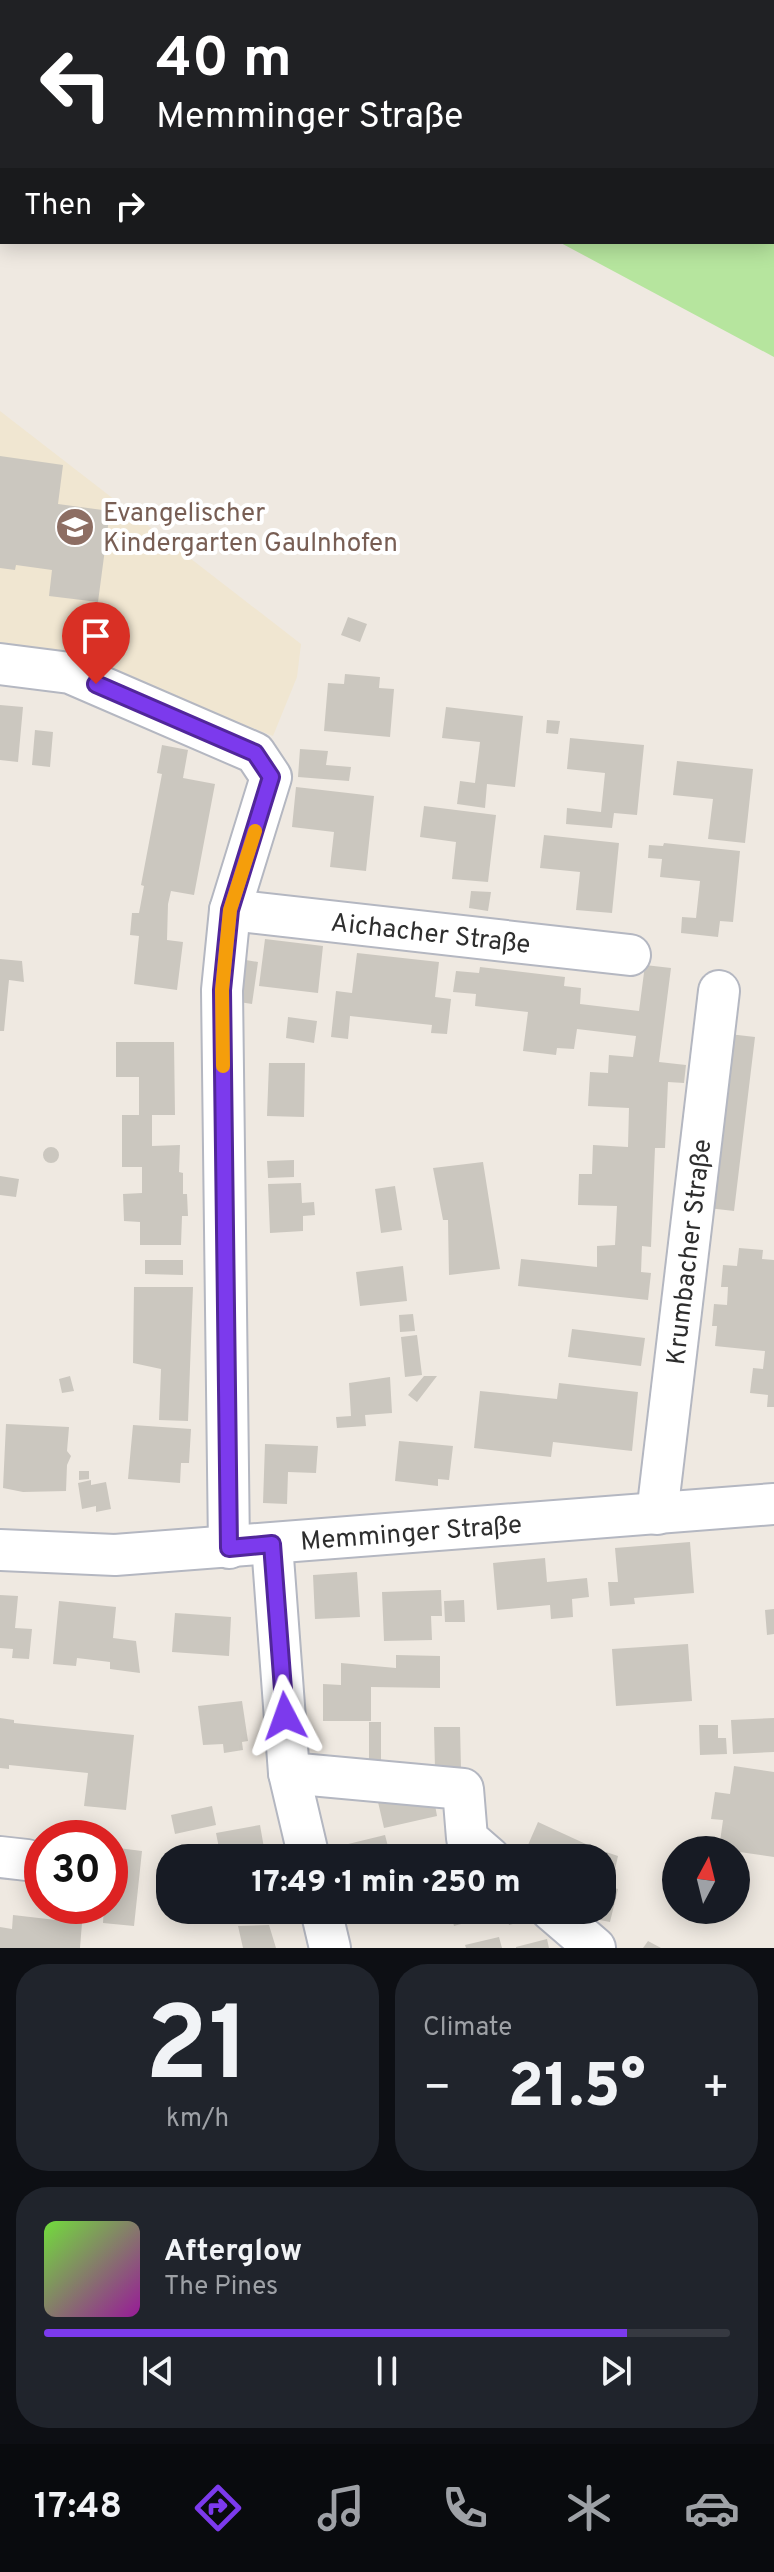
<!DOCTYPE html>
<html lang="en">
<head>
<meta charset="utf-8">
<style>
  body { margin:0; font-family:Overpass,sans-serif; background:#20242c; color:#f1f3f6; height:100vh; display:flex; flex-direction:column; font-size:30px; white-space:nowrap }
  * { box-sizing:border-box; margin:0 }
  p { font-size:26px; color:#9ea1a6 }
  .icon { flex:none; width:44px; height:44px; fill:none; stroke:currentColor; stroke-width:2; stroke-linecap:round; stroke-linejoin:round }
  .map { position:relative; height:1948px; overflow:hidden }
  .panel { display:flex; flex-direction:column; gap:16px; padding:16px; background:#0d0f14; flex:1 }
  .panel>* { flex:none }
  .banner { position:absolute; left:0px; top:0px; width:774px; height:244px; box-shadow:0 4px 20px #0003; background:#202124; color:#fff; overflow:hidden }
  .needle { width:52px; rotate:7deg }
  .controls { position:absolute; left:662px; top:1836px; display:grid; gap:16px }
  .controls a { display:grid; place-items:center; width:88px; height:88px; border-radius:50%; background:#171b24; box-shadow:0 4px 20px #0003; font-size:40px }
  .speed { position:absolute; left:24px; top:1820px; display:flex; gap:16px; font-size:40px; font-weight:700; text-align:center }
  .speed>* { display:grid; place-content:center; width:104px; height:104px; border-radius:50%; background:#171b24; box-shadow:0 4px 20px #0003; line-height:1 }
  .speed .limit { border:12px solid #d22; background:#fff; color:#111 }
  .pin { position:absolute; display:grid; place-items:center; width:68px; height:68px; color:#fff; margin:-82px -34px; border-radius:50% 50% 50% 0; rotate:-45deg; box-shadow:0 0 8px #0007 }
  .pin .icon { rotate:45deg }
  .me { position:absolute; width:88px; margin:-44px; rotate:356deg; stroke-linejoin:round; filter:drop-shadow(0 0 6px #0008) }
  .turn { display:flex; align-items:center; gap:28px; height:168px; padding:0 24px; font-size:36px }
  .turn .icon { width:104px; height:104px; stroke-width:2.5 }
  .turn b { display:block; font-size:56px; line-height:68px }
  .then { display:flex; align-items:center; height:76px; padding:0 24px; background:#0003; gap:16px; font-size:30px }
  .big { font-size:60px; font-weight:800; line-height:1.1 }
  .panel .widget { flex:1; display:flex; flex-direction:column; justify-content:center; gap:12px; min-width:0; padding:0 28px; border-radius:32px; background:#20242c }
  .panel .dial { align-items:center; gap:0 }
  .dial b { font-size:104px; line-height:1 }
  .song { display:flex; align-items:center; gap:24px }
  .cover { width:96px; height:96px; border-radius:12px; background:linear-gradient(135deg,hsl(100 70% 55%),hsl(300 70% 35%)) }
  .played { height:8px; border-radius:4px; background:linear-gradient(90deg,#7c3aed 85%,#363941 85%) }
  .keys { display:flex; justify-content:space-around; direction:ltr }
  .heat { display:flex; justify-content:space-between; align-items:center; font-size:44px; direction:ltr }
  .panel .tiles { flex:1; display:grid; gap:16px; grid-template-columns:1fr 1fr }
  .widget:last-child { grid-column:span 2 }
  .trip { position:absolute; left:156px; top:1844px; width:460px; height:80px; border-radius:32px; background:#171b24; box-shadow:0 4px 20px #0003; font-weight:800; line-height:80px; text-align:center }
  .menu { display:flex; height:128px; justify-content:space-around; align-items:center; background:#090b0e; color:#9ea1a6 }
  .menu .icon { width:56px; height:56px }
  .menu .on { color:#7c3aed }
  .menu b { font-size:36px; color:#f1f3f6 }
  .map>svg:first-child { display:block }
</style>
</head>
<body>
<div class="map">
<svg width="774" height="1948" viewBox="0 0 774 1948">
  <rect width="100%" height="100%" fill="#efe9e1"/>
  <!-- education -->
  <path fill="#f0e6d1" d="M0,411L301,644L297,677L273,736L63,654L0,647Z"/>
  <!-- green -->
  <path fill="#b6e59e" d="M497,0H774V357L559,242H772V2Z"/>
  <g fill="none" stroke-linecap="round" stroke-linejoin="round">
    <!-- stream -->
    <path stroke="#75cff0" stroke-width="10" d="M468,0L471,2
      M772,139L774,141"/>
  </g>
  <!-- building -->
  <path fill="#cbc7bf" d="M0,456L63,465L58,504L110,511L98,602L49,596L52,570L16,565L15,570L0,568Z
    M348,617L367,624L360,642L341,635Z
    M345,674L380,677L379,688L394,689L390,737L324,731L328,683L344,684Z
    M0,705L23,707L18,762L0,760Z
    M446,707L523,716L515,787L487,784L485,808L457,804L460,781L475,783L480,742L442,738Z
    M547,720L560,721L558,734L546,733Z
    M35,730L53,732L50,767L32,765Z
    M570,738L644,745L637,815L614,813L612,828L566,824L567,808L601,812L605,773L567,769Z
    M162,745L188,750L183,778L215,784L194,895L171,891L168,904L167,940L183,942L177,990L134,984L139,936L130,935L132,913H139L144,886L141,885L162,774L157,773Z
    M300,749L328,751L326,765L351,767L349,781L298,777Z
    M677,761L753,769L745,843L708,839L713,799L673,795Z
    M296,787L374,796L366,871L330,867L334,832L292,827Z
    M424,806L496,815L488,882L452,879L456,842L420,837Z
    M544,835L619,843L612,913L576,910L580,872L540,868Z
    M664,843L740,851L733,922L720,921L718,937L681,933L682,917L696,918L700,881L660,877L662,859L648,858L649,845L663,846Z
    M471,891L491,892L488,911L469,908Z
    M265,939L323,946L318,993L259,986Z
    M357,953L439,962L435,997L451,999L447,1034L431,1033L432,1025L350,1016L348,1039L331,1037L336,991L352,993Z
    M0,959L22,961L24,982L9,980L4,1031H0Z
    M240,959L258,962L252,1004L233,1001Z
    M645,965L671,968L659,1062L686,1065L684,1083L668,1082L665,1148H655L651,1247L642,1246L641,1272L651,1273L648,1300L518,1286L521,1259L597,1267V1246L615,1245L617,1206L578,1205L579,1174H592L593,1145L628,1147L629,1108L588,1106L590,1072L608,1073L609,1055L633,1057L636,1036L577,1029L574,1049L557,1048L556,1055L523,1051L528,1012L475,1006L476,994L453,992L456,971L479,973L480,967L565,977L564,986L581,988L580,1004L639,1011Z
    M288,1017L317,1021L314,1043L286,1038Z
    M729,1034L755,1037L734,1211L708,1208Z
    M116,1042H174L175,1115H152V1146L180,1145L179,1172L183,1173V1194H187L188,1216H182L181,1245H140V1222L124,1221L123,1194L142,1193V1167H122V1115H139V1077H116Z
    M269,1063H305L304,1117L267,1116Z
    M43 1155a8 8 0 1 1 16 0a8 8 0 1 1-16 0Z
    M294,1160V1177L268,1178L267,1161Z
    M483,1162L500,1269L449,1275L448,1220H443L433,1168Z
    M0,1176L19,1179L16,1197L0,1195Z
    M301,1183L302,1203L314,1202L315,1215L303,1216V1231L270,1233L268,1184Z
    M395,1186L402,1230L381,1233L375,1189Z
    M739,1248L763,1250L762,1259L774,1260V1407H767L768,1395L750,1393L753,1368L763,1369L765,1351L715,1346L717,1326H712L714,1304L727,1305L728,1287H721L723,1265L737,1266Z
    M145,1260H183V1275L145,1274Z
    M403,1266L407,1301L360,1306L356,1272Z
    M134,1287H193L188,1421L159,1420L161,1369L133,1363Z
    M413,1314L415,1331L400,1332L399,1315Z
    M572,1329L645,1338L641,1366L568,1357Z
    M417,1335L422,1375L405,1377L401,1337Z
    M70,1376L74,1391L62,1393L59,1379Z
    M424,1376H437L417,1402L408,1395Z
    M390,1377L392,1413L365,1415L366,1426L337,1428L336,1417L351,1416L349,1383Z
    M559,1383L638,1392L632,1451L553,1442L551,1457L474,1448L480,1391L557,1399Z
    M6,1424L69,1427L67,1451L71,1456L67,1465L66,1491L23,1492L3,1488Z
    M133,1425L191,1429L189,1463H181L180,1483L128,1479Z
    M399,1441L453,1446L449,1480L438,1479V1486L395,1481Z
    M265,1444L318,1446L316,1473L288,1472L287,1504L263,1503Z
    M79,1471H89V1479L79,1480Z
    M91,1480V1485L106,1482L111,1509L96,1512V1506L82,1509L78,1483Z
    M690,1542L694,1593L634,1598L635,1604L610,1606L608,1582H618L615,1548Z
    M545,1558L547,1582L587,1578L589,1597L572,1599L573,1617L551,1619L550,1605L497,1610L493,1563Z
    M357,1572L360,1617L315,1619L313,1575Z
    M441,1590L442,1616H431L432,1640L384,1641L382,1592Z
    M0,1595L18,1596L15,1628L32,1629L29,1659L12,1658L13,1649L0,1648Z
    M464,1600L465,1622H445L444,1601Z
    M59,1601L116,1607L113,1638L136,1641L140,1673L110,1669V1662L77,1658L76,1666L53,1664Z
    M774,1609V1634L767,1635L765,1610Z
    M175,1613L231,1617L229,1656L172,1652Z
    M688,1644L692,1701L616,1706L612,1649Z
    M396,1655L440,1656V1688L371,1687V1721H323V1684L341,1685V1663L396,1668Z
    M242,1701L248,1741L242,1742L243,1750L224,1753L223,1744L203,1745L198,1706Z
    M0,1718L14,1720V1723L134,1735L126,1810L84,1806L88,1773L9,1765V1769L0,1768Z
    M774,1718V1752L733,1754L731,1720Z
    M369,1722H381V1761H369Z
    M699,1725H718V1738H726L727,1754L700,1755Z
    M434,1727H460L461,1769H435Z
    M734,1766L774,1772V1857L719,1849L723,1820L711,1819L715,1792L730,1794Z
    M406,1796L408,1804L434,1799L437,1816L384,1828L378,1802Z
    M212,1806L216,1825L175,1834L171,1815Z
    M538,1822L588,1845L582,1858H534L538,1849L528,1845Z
    M260,1825L264,1848H270L272,1858H221L216,1833Z
    M385,1835L391,1858H347L344,1845Z
    M110,1847L142,1851L134,1926L103,1923L104,1906H110Z
    M606,1852L618,1856L611,1887L618,1889L610,1922L569,1914V1910H602Z
    M450,1910H492L493,1915L454,1926Z
    M505,1910H525L528,1920L509,1925Z
    M13,1915L82,1923L80,1948H0V1927L12,1929Z
    M269,1925L276,1948H243L238,1926Z
    M499,1937L502,1948H466L465,1945Z
    M547,1939L549,1948H516V1947Z
    M648,1941L661,1948H643Z"/>
  <g fill="none" stroke-linecap="round" stroke-linejoin="round">
    <!-- minor casing -->
    <g stroke="#b4b7c1" stroke-width="44">
      <g id="minor">
        <path d="M0,664L70,673L255,753L271,777L230,910L222,990L229,1548"/>
        <path id="s1" d="M230,910L630,955"/>
        <path id="s2" d="M657,1514L719,991"/>
        <path d="M272,1544L289,1773L309,1858"/>
        <path id="s3" d="M0,1550L115,1555L774,1504"/>
        <path d="M289,1773L463,1789L467,1838L490,1858"/>
        <path d="M0,1857L27,1860"/>
        <path d="M321,1910L330,1948"/>
        <path d="M551,1910L595,1948"/>
      </g>
    </g>
    <!-- minor -->
    <use href="#minor" stroke="#fff" stroke-width="40"/>
  </g>
  <g fill="none" stroke-linecap="round" stroke-linejoin="round">
    <!-- route casing -->
    <g stroke="#51269a" stroke-width="20">
      <path id="route" d="M96,684L255,753L271,777L230,910L222,990L229,1548L272,1544L285,1716"/>
    </g>
    <!-- route -->
    <use href="#route" stroke="#7c3aed" stroke-width="14"/>
    <!-- slow -->
    <path stroke="#f59e0b" stroke-width="14" d="M223,1066L222,990L230,910L255,831"/>
  </g>
  <!-- icons -->
  <defs>
    <g id="school-disc" transform="scale(2)"><circle r="9.5" fill="#8d6e63" stroke="#fff"/><path d="M0-5L7-2L0 1L-7-2ZM-4 1L0 2.5L4 1V4Q0 6-4 4Z" fill="#fff"/></g>
  </defs>
  <g fill-rule="evenodd">
    <use href="#school-disc" x="75" y="527"/>
  </g>
  <g text-anchor="middle" stroke-width="8" stroke-linejoin="round" paint-order="stroke">
    <!-- education labels -->
    <g font-size="26" fill="#785e54" stroke="#fff" text-anchor="start">
      <text x="103" y="521">Evangelischer<tspan x="103" dy="30">Kindergarten Gaulnhofen</tspan></text>
    </g>
    <!-- street labels -->
    <g font-size="26" fill="#2e2e2e" stroke="#fff">
      <text dy="9" stroke="none"><textPath href="#s1" startOffset="202">Aichacher Straße</textPath></text>
      <text dy="9" stroke="none"><textPath href="#s2" startOffset="264">Krumbacher Straße</textPath></text>
      <text dy="9" stroke="none"><textPath href="#s3" startOffset="412">Memminger Straße</textPath></text>
    </g>
  </g>
</svg>
<div class="controls">
<a><svg class="needle" viewBox="-14 -14 28 28"><path d="M0-13l5 13h-10z" fill="#e53935"/><path d="M0 13l5-13h-10z" fill="#9ea1a6"/></svg></a>
</div>
<div class="speed"><div class="limit">30</div></div>
<div class="pin" style="left:96px;top:684px;background:#d93025"><svg class="icon" aria-label="arrive" viewBox="0 0 24 24"><path d="M6 21V4h12l-3 4 3 4H6"/></svg></div>
<svg class="me" style="left:285px;top:1716px" viewBox="-20 -20 40 40"><path d="M0-17L14 15 0 8-14 15z" fill="#7c3aed" stroke="#fff" stroke-width="4"/></svg>
<div class="trip">17:49 · 1 min · 250 m</div>
<div class="banner">
<div class="turn"><svg class="icon" aria-label="left" viewBox="0 0 24 24"><path d="M17 20v-9H6M10 6l-5 5 5 5"/></svg><div><b>40 m</b>Memminger Straße</div></div>
<div class="then">Then<svg class="icon" aria-label="right" viewBox="0 0 24 24"><path d="M7 20v-9h11M14 6l5 5-5 5"/></svg></div>
</div>
</div>
<section class="panel">
<div class="tiles">
<div class="widget dial"><b>21</b><p>km/h</p></div>
<div class="widget"><p>Climate</p>
<div class="heat"><a>−</a><b class="big">21.5°</b><a>+</a></div>
</div>
<div class="widget">
<div class="song"><i class="cover"></i><div><b>Afterglow</b><p>The Pines</p></div></div>
<div class="played"></div>
<div class="keys"><svg class="icon" aria-label="previous" viewBox="0 0 24 24"><path d="M18 5L8 12l10 7zM5 5v14"/></svg><svg class="icon" aria-label="pause" viewBox="0 0 24 24"><path d="M8 5v14M16 5v14"/></svg><svg class="icon" aria-label="next" viewBox="0 0 24 24"><path d="M6 5l10 7-10 7zM19 5v14"/></svg></div>
</div>
</div>
</section>
<nav class="menu">
<b>17:48</b>
<svg class="icon on" aria-label="directions" viewBox="0 0 24 24"><path d="M12 3l9 9-9 9-9-9zM9 14v-3h6M13 9l2 2-2 2"/></svg>
<svg class="icon" aria-label="music" viewBox="0 0 24 24"><path d="M9 18V5l10-2v13"/><circle cx="6" cy="18" r="3"/><circle cx="16" cy="16" r="3"/></svg>
<svg class="icon" aria-label="phone" viewBox="0 0 24 24"><path d="M5 4h4l2 5-3 2q2 4 5 5l2-3 5 2v4C11 20 4 13 5 4z"/></svg>
<svg class="icon" aria-label="climate" viewBox="0 0 24 24"><path d="M12 3v18M4 7l16 10M4 17L20 7"/></svg>
<svg class="icon" aria-label="car" viewBox="0 0 24 24"><path d="M5 17H2v-5l4-1 3-4h7l3 4 3 1v5h-3M9 17h6M6 11h13"/><circle cx="7" cy="17" r="2"/><circle cx="17" cy="17" r="2"/></svg>
</nav>
</body>
</html>
